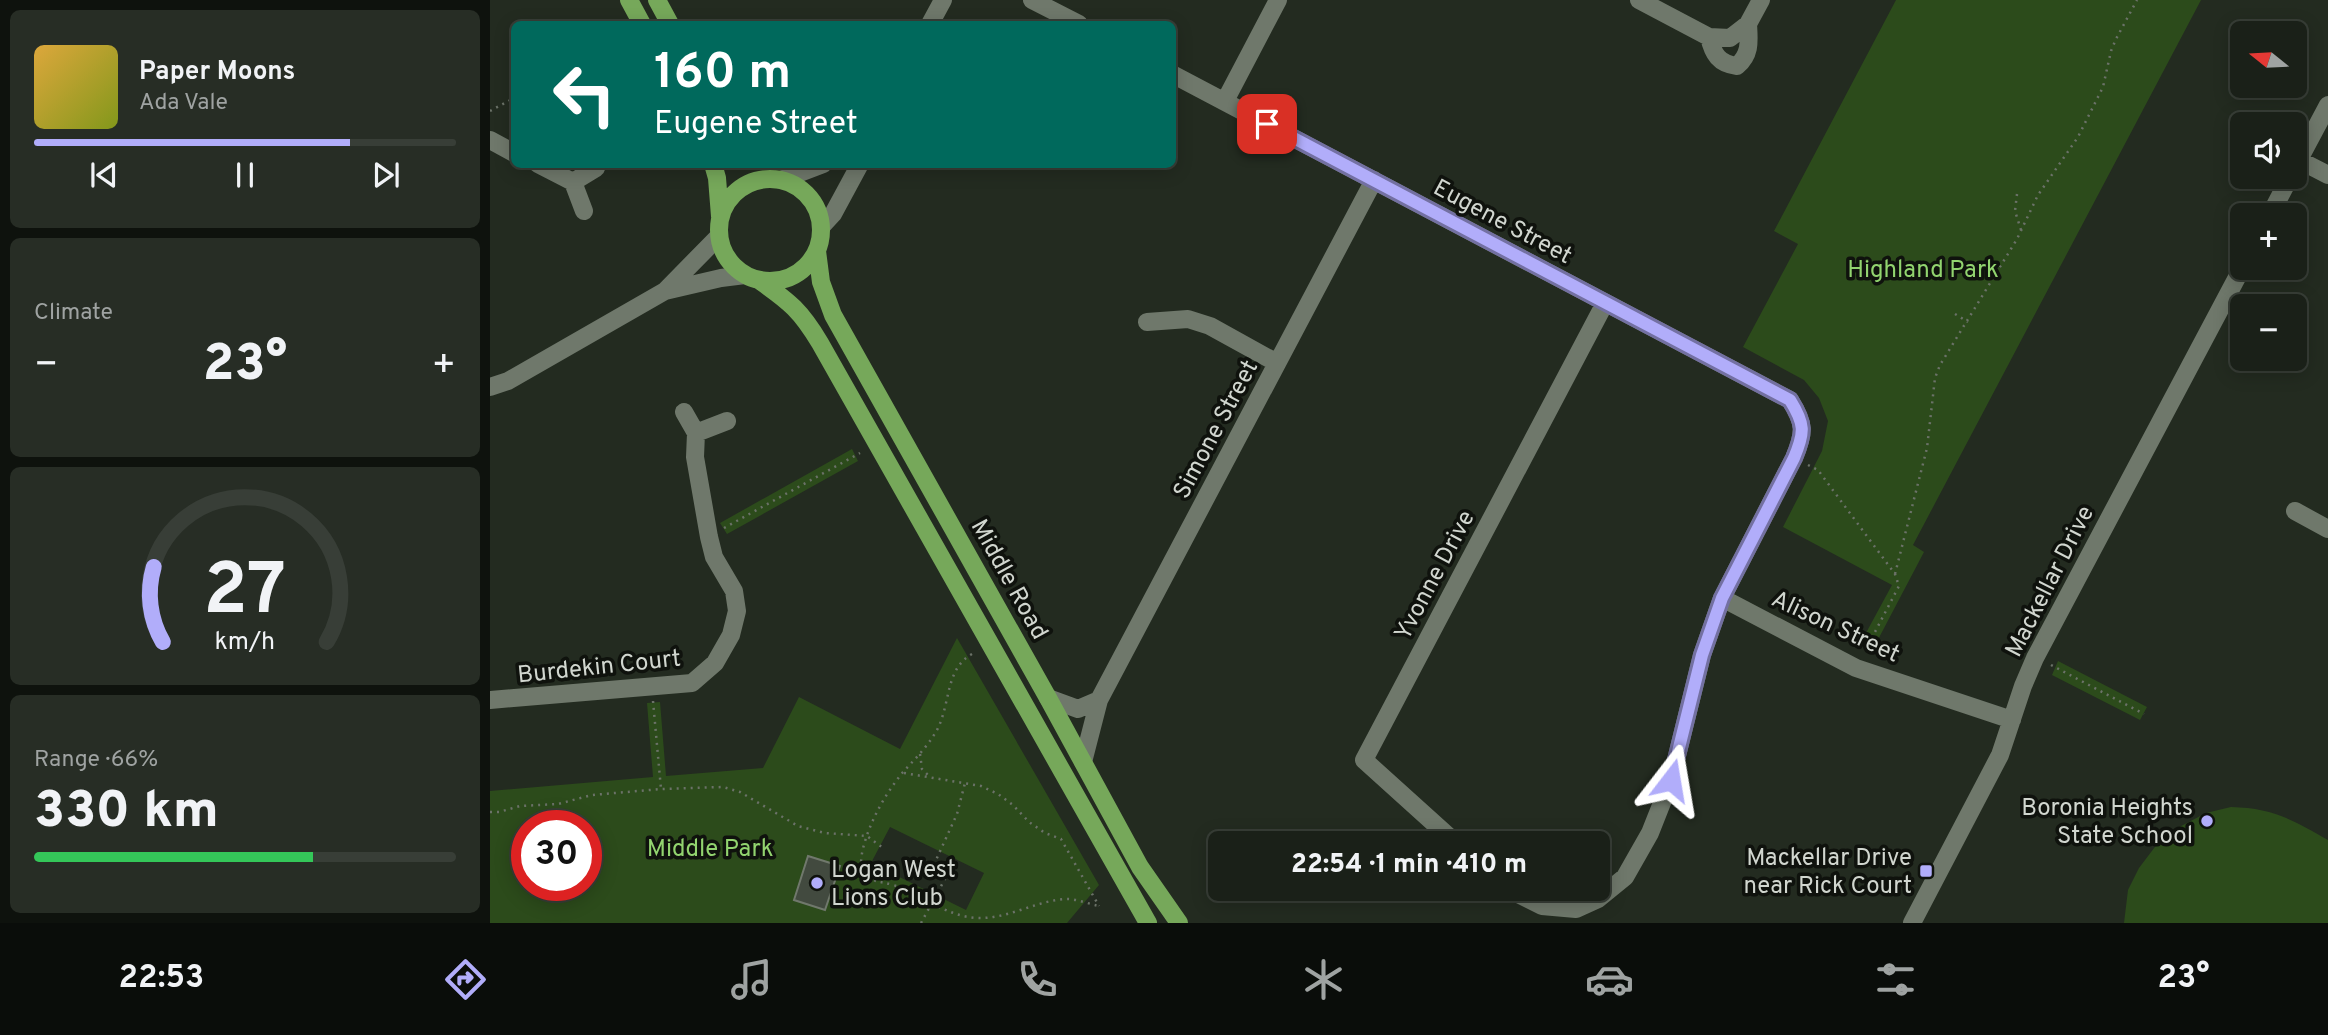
<!DOCTYPE html>
<html lang="en">
<head>
<meta charset="utf-8">
<style>
  body { margin:0; font-family:Overpass,sans-serif; background:#272d25; color:#f1f3f6; height:100vh; display:flex; flex-direction:column; font-size:26px; white-space:nowrap }
  * { box-sizing:border-box; margin:0 }
  p { font-size:23px; color:#9fa3a2 }
  .icon { flex:none; width:38px; height:38px; fill:none; stroke:currentColor; stroke-width:2; stroke-linecap:round; stroke-linejoin:round }
  .map { position:relative; flex:1; overflow:hidden }
  .panel { display:flex; flex-direction:column; gap:10px; padding:10px; background:#0e120d; width:490px }
  .panel>* { flex:none }
  .top-card { position:absolute; left:21px; top:21px; width:665px; height:147px; border-radius:10px; box-shadow:0 4px 18px #0003,0 0 0 2px #383e37; background:#00695c; color:#fff; overflow:hidden }
  .needle { width:46px; rotate:288deg }
  .fabs { position:absolute; left:1740px; top:21px; display:grid; gap:14px }
  .fabs a { display:grid; place-items:center; width:77px; height:77px; border-radius:10px; background:#1a2018; box-shadow:0 4px 18px #0003,0 0 0 2px #383e37; font-size:35px }
  .speed { position:absolute; left:21px; top:810px; display:flex; gap:14px; font-size:35px; font-weight:700; text-align:center }
  .speed>* { display:grid; place-content:center; width:91px; height:91px; border-radius:50%; background:#1a2018; box-shadow:0 4px 18px #0003,0 0 0 2px #383e37; line-height:1 }
  .speed .limit { border:10px solid #d22; background:#fff; color:#111 }
  .pin { position:absolute; display:grid; place-items:center; width:60px; height:60px; color:#fff; margin:-30px; border-radius:14px; box-shadow:0 4px 10px #0006 }
  .me { position:absolute; width:77px; margin:-38px; rotate:14deg; stroke-linejoin:round; filter:drop-shadow(0 0 5px #0008) }
  .turn { display:flex; align-items:center; gap:24px; height:147px; padding:0 28px; font-size:32px }
  .turn .icon { width:91px; height:91px; stroke-width:2.5 }
  .turn b { display:block; font-size:49px; line-height:60px }
  .big { font-size:52px; font-weight:800; line-height:1.1 }
  .panel .widget { flex:1; display:flex; flex-direction:column; justify-content:center; gap:10px; min-width:0; padding:0 24px; border-radius:10px; background:#272d25 }
  .panel .dial { align-items:center; gap:0 }
  .dial svg { height:182px; overflow:visible; fill:none; stroke:#383e37; stroke-width:7; stroke-linecap:round; text-anchor:middle }
  .dial text { fill:#f1f3f6; stroke:none }
  .song { display:flex; align-items:center; gap:21px }
  .cover { width:84px; height:84px; border-radius:10px; background:linear-gradient(135deg,hsl(40 70% 55%),hsl(70 70% 35%)) }
  .played { height:7px; border-radius:4px; background:linear-gradient(90deg,#b1adfa 75%,#383e37 75%) }
  .keys { display:flex; justify-content:space-around; direction:ltr }
  .heat { display:flex; justify-content:space-between; align-items:center; font-size:38px; direction:ltr }
  .charge { height:10px; border-radius:5px; background:linear-gradient(90deg,#34c759 66%,#383e37 0) }
  .trip { position:absolute; left:718px; top:831px; width:402px; height:70px; border-radius:10px; background:#1a2018; box-shadow:0 4px 18px #0003,0 0 0 2px #383e37; font-weight:800; line-height:70px; text-align:center }
  .tab-bar { display:flex; height:112px; justify-content:space-around; align-items:center; background:#0a0d0a; color:#9fa3a2 }
  .tab-bar .icon { width:49px; height:49px }
  .tab-bar .active { color:#b1adfa }
  .tab-bar b { font-size:32px; color:#f1f3f6 }
  main { display:flex; flex:1; min-height:0 }
  .map>svg:first-child { display:block }
</style>
</head>
<body>
<main>
<section class="panel">
<div class="widget">
<div class="song"><i class="cover"></i><div><b>Paper Moons</b><p>Ada Vale</p></div></div>
<div class="played"></div>
<div class="keys"><svg class="icon" aria-label="previous" viewBox="0 0 24 24"><path d="M18 5L8 12l10 7zM5 5v14"/></svg><svg class="icon" aria-label="pause" viewBox="0 0 24 24"><path d="M8 5v14M16 5v14"/></svg><svg class="icon" aria-label="next" viewBox="0 0 24 24"><path d="M6 5l10 7-10 7zM19 5v14"/></svg></div>
</div>
<div class="widget"><p>Climate</p>
<div class="heat"><a>−</a><b class="big">23°</b><a>+</a></div>
</div>
<div class="widget dial"><svg viewBox="0 0 100 80">
<path d="M14 69A42 42 0 1 1 86 69"/>
<path d="M14 69A42 42 0 0 1 10 36" stroke="#b1adfa"/>
<text x="50" y="56" font-size="32" font-weight="700">27</text>
<text x="50" y="72" font-size="11">km/h</text>
</svg></div>
<div class="widget"><p>Range · 66%</p><b class="big">330 km</b><div class="charge"></div></div>
</section>
<div class="map">
<svg width="1838" height="923" viewBox="0 0 1838 923">
  <rect width="100%" height="100%" fill="#232b20"/>
  <!-- green -->
  <path fill="#2c4b1b" fill-rule="evenodd" d="M1406,0H1711L1423,545L1434,552L1382,651L1370,644L1402,585L1293,527L1332,451L1338,421L1329,398L1314,380L1253,347L1308,244L1284,231Z
    M362,449L368,461L237,534L230,523Z
    M467,638L609,885L577,923H0V791L163,777L157,703L170,702L176,776L273,768L309,697L410,749ZM37,826H96V886H37ZM400,827L494,873L476,910L381,863ZM318,856L349,866L335,910L304,900Z
    M1568,661L1657,707L1650,720L1562,675Z
    M1741,807C1783,808 1803,820 1838,840V923H1634L1638,890L1649,868L1674,835L1716,813Z"/>
  <!-- building -->
  <path fill="#424a3f" stroke="#70786c" stroke-width="2" d="M318,856L350,866L335,910L304,900Z"/>
  <g fill="none" stroke-linecap="round" stroke-linejoin="round">
    <!-- path -->
    <path stroke="#6b7268" stroke-width="2.5" stroke-dasharray="2 5" stroke-linecap="butt" d="M0,111L24,98
      M1527,194L1525,211L1531,230
      M1465,314L1478,322
      M1318,465L1328,470L1405,574L1409,586L1374,653
      M234,528L370,453
      M1405,574L1437,448L1445,378L1450,365L1527,239L1548,195L1588,137L1613,87L1621,51L1626,39L1647,0
      M482,654C455,669 461,703 447,730C438,746 425,759 413,772C397,792 384,814 376,838C372,851 369,862 373,875C386,883 390,881 403,885C432,894 456,917 488,918C519,919 547,900 577,899C587,899 599,904 609,906
      M1561,665L1654,714
      M163,701L171,789
      M430,754L432,769L439,776
      M414,773L491,786L508,794L523,805L539,822L555,833L571,839L609,906
      M0,812H9L30,806L68,804L102,795L171,789L233,787L250,792L308,826L335,833L377,836L393,848
      M441,871L467,814L475,783
      M431,923L456,877"/>
    <!-- minor -->
    <path stroke="#6f786b" stroke-width="18" d="M542,0L589,24
      M1149,0L1219,37L1240,38L1258,24L1271,0
      M440,24L453,0
      M1219,37C1223,54 1229,64 1247,66C1261,54 1259,41 1258,24
      M682,74L1300,400C1315,424 1315,432 1304,458L1232,598L1212,655L1181,780L1160,833L1135,877L1108,899L1086,909L1052,906L1018,889
      M735,101L788,0
      M0,140L24,153
      M1809,160L1838,175
      M48,164L83,182
      M1804,169L1838,105
      M291,180L333,164
      M94,211L83,182L106,168
      M1780,215L1800,177
      M331,227L343,214L370,164
      M175,291L229,236
      M657,322L698,319L720,326L787,363
      M0,387L18,381L175,291L231,278L255,275
      M206,433L237,421
      M1805,511L1838,529
      M1232,598L1366,668L1522,720
      M558,698L588,709L609,700
      M0,700L202,683L225,663L241,635L247,611L244,591L224,557L219,537L205,457L206,433L194,412
      M593,762L609,700L884,180
      M967,844L874,760L1115,303
      M1422,923L1510,755L1533,686L1545,658L1752,268"/>
    <!-- major -->
    <path stroke="#76a85a" stroke-width="18" d="M139,0L152,24
      M167,0L180,24
      M223,164L227,178L230,216
      M229 230a51 51 0 1 1 102 0a51 51 0 1 1-102 0Z
      M327,251L331,282L343,315L558,698L650,867L689,923
      M270,281C300,302 311,311 330,343L658,923"/>
  </g>
  <g fill="none" stroke-linecap="round" stroke-linejoin="round">
    <!-- route casing -->
    <g stroke="#7370a2" stroke-width="18">
      <path id="route" d="M777,124L1300,400C1315,424 1315,432 1304,458L1232,598L1212,655L1181,780"/>
    </g>
    <!-- route -->
    <use href="#route" stroke="#b1adfa" stroke-width="12"/>
  </g>
  <!-- markers -->
  <g fill="#b1adfa" stroke="#0f120d" stroke-width="2.5">
    <circle cx="1717" cy="821" r="7"/>
    <rect x="1429" y="864" width="14" height="14" rx="3.5"/>
    <circle cx="327" cy="883" r="7"/>
  </g>
  <g text-anchor="middle" stroke-width="7" stroke-linejoin="round" paint-order="stroke">
    <!-- street labels -->
    <g font-size="24" fill="#d1d6cf" stroke="#0f120d">
      <text transform="translate(1013 221) rotate(28)" y="8">Eugene Street</text>
      <text transform="translate(725 429) rotate(-62)" y="8">Simone Street</text>
      <text transform="translate(944 575) rotate(-62)" y="8">Yvonne Drive</text>
      <text transform="translate(520 579) rotate(61)" y="8">Middle Road</text>
      <text transform="translate(1559 581) rotate(-63)" y="8">Mackellar Drive</text>
      <text transform="translate(1346 626) rotate(25)" y="8">Alison Street</text>
      <text transform="translate(109 666) rotate(-6)" y="8">Burdekin Court</text>
    </g>
    <!-- park labels -->
    <g font-size="24" fill="#92d46f" stroke="#0f120d">
      <text x="1433" y="277">Highland Park</text>
      <text x="220" y="856">Middle Park</text>
    </g>
    <!-- poi labels -->
    <g font-size="24" fill="#d1d6cf" stroke="#0f120d" text-anchor="end">
      <text x="1703" y="815">Boronia Heights<tspan x="1703" dy="28">State School</tspan></text>
      <text x="1422" y="865">Mackellar Drive<tspan x="1422" dy="28">near Rick Court</tspan></text>
      <text x="341" y="877" text-anchor="start">Logan West<tspan x="341" dy="28">Lions Club</tspan></text>
    </g>
  </g>
</svg>
<div class="fabs">
<a><svg class="needle" viewBox="-14 -14 28 28"><path d="M0-13l5 13h-10z" fill="#e53935"/><path d="M0 13l5-13h-10z" fill="#9fa3a2"/></svg></a>
<a><svg class="icon" aria-label="sound" viewBox="0 0 24 24"><path d="M4 9h4l5-4v14l-5-4H4zM17 9q2 3 0 6"/></svg></a>
<a>+</a>
<a>−</a>
</div>
<div class="speed"><div class="limit">30</div></div>
<div class="pin" style="left:777px;top:124px;background:#d93025"><svg class="icon" aria-label="arrive" viewBox="0 0 24 24"><path d="M6 21V4h12l-3 4 3 4H6"/></svg></div>
<svg class="me" style="left:1181px;top:780px" viewBox="-20 -20 40 40"><path d="M0-17L14 15 0 8-14 15z" fill="#b1adfa" stroke="#fff" stroke-width="4"/></svg>
<div class="trip">22:54 · 1 min · 410 m</div>
<div class="top-card">
<div class="turn"><svg class="icon" aria-label="left" viewBox="0 0 24 24"><path d="M17 20v-9H6M10 6l-5 5 5 5"/></svg><div><b>160 m</b>Eugene Street</div></div>
</div>
</div>
</main>
<nav class="tab-bar">
<b>22:53</b>
<svg class="icon active" aria-label="directions" viewBox="0 0 24 24"><path d="M12 3l9 9-9 9-9-9zM9 14v-3h6M13 9l2 2-2 2"/></svg>
<svg class="icon" aria-label="music" viewBox="0 0 24 24"><path d="M9 18V5l10-2v13"/><circle cx="6" cy="18" r="3"/><circle cx="16" cy="16" r="3"/></svg>
<svg class="icon" aria-label="phone" viewBox="0 0 24 24"><path d="M5 4h4l2 5-3 2q2 4 5 5l2-3 5 2v4C11 20 4 13 5 4z"/></svg>
<svg class="icon" aria-label="climate" viewBox="0 0 24 24"><path d="M12 3v18M4 7l16 10M4 17L20 7"/></svg>
<svg class="icon" aria-label="car" viewBox="0 0 24 24"><path d="M5 17H2v-5l4-1 3-4h7l3 4 3 1v5h-3M9 17h6M6 11h13"/><circle cx="7" cy="17" r="2"/><circle cx="17" cy="17" r="2"/></svg>
<svg class="icon" aria-label="filters" viewBox="0 0 24 24"><path d="M4 7h16M4 17h16"/><circle cx="9" cy="7" r="2"/><circle cx="15" cy="17" r="2"/></svg>
<b>23°</b>
</nav>
</body>
</html>
